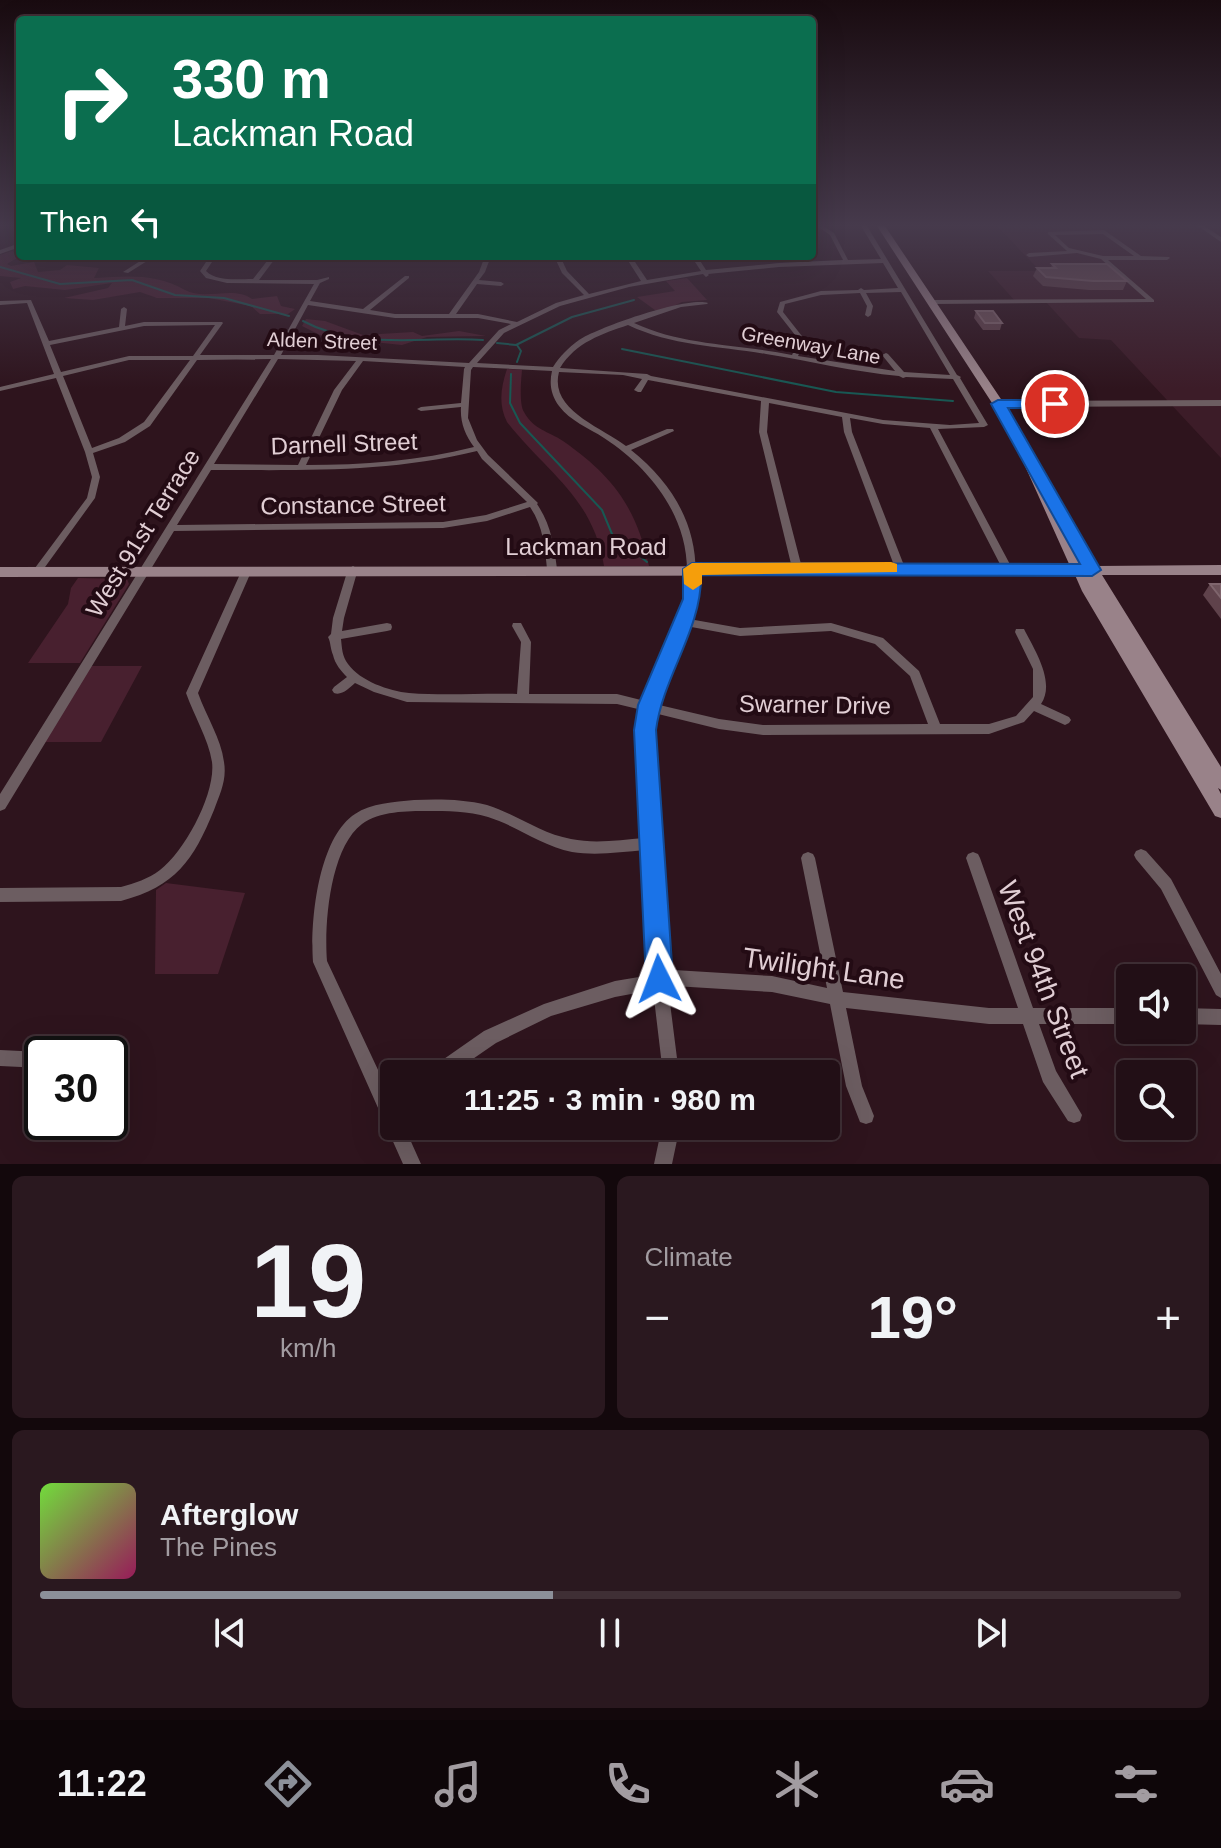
<!DOCTYPE html>
<html lang="en">
<head>
<meta charset="utf-8">
<style>
  body { margin:0; font-family:Arial,sans-serif; background:#2a181f; color:#f1f3f6; height:100vh; display:flex; flex-direction:column; font-size:30px; white-space:nowrap }
  * { box-sizing:border-box; margin:0 }
  p { font-size:26px; color:#a29ca1 }
  .icon { flex:none; width:44px; height:44px; fill:none; stroke:currentColor; stroke-width:2; stroke-linecap:round; stroke-linejoin:round }
  .map { position:relative; height:1164px; overflow:hidden }
  .sheet { display:flex; flex-direction:column; gap:12px; padding:12px; background:#13080c; flex:1 }
  .sheet>* { flex:none }
  .banner { position:absolute; left:16px; top:16px; width:800px; height:244px; border-radius:8px; box-shadow:0 8px 32px #0002,0 0 0 2px #3f2f35; background:#0b6e4f; color:#fff; overflow:hidden }
  .controls { position:absolute; left:1116px; top:964px; display:grid; gap:16px }
  .controls a { display:grid; place-items:center; width:80px; height:80px; border-radius:8px; background:#220f16; box-shadow:0 8px 32px #0002,0 0 0 2px #3f2f35; font-size:40px }
  .speed { position:absolute; left:24px; top:1036px; display:flex; gap:16px; font-size:40px; font-weight:700; text-align:center }
  .speed>* { display:grid; place-content:center; width:104px; height:104px; border-radius:50%; background:#220f16; box-shadow:0 8px 32px #0002,0 0 0 2px #3f2f35; line-height:1 }
  .speed .limit { border:4px solid #111; border-radius:12px; background:#fff; color:#111 }
  .pin { position:absolute; display:grid; place-items:center; width:68px; height:68px; color:#fff; margin:-34px; border:4px solid #fff; border-radius:50%; box-shadow:0 2px 8px #0007 }
  .me { position:absolute; width:88px; margin:-44px; rotate:357deg; stroke-linejoin:round; filter:drop-shadow(0 0 6px #0008) }
  .turn { display:flex; align-items:center; gap:28px; height:168px; padding:0 24px; font-size:36px }
  .turn .icon { width:104px; height:104px; stroke-width:2.5 }
  .turn b { display:block; font-size:56px; line-height:68px }
  .then { display:flex; align-items:center; height:76px; padding:0 24px; background:#0003; gap:16px; font-size:30px }
  .big { font-size:60px; font-weight:700; line-height:1.1 }
  .sheet .tile { flex:1; display:flex; flex-direction:column; justify-content:center; gap:12px; min-width:0; padding:0 28px; border-radius:12px; background:#2a181f }
  .sheet .dial { align-items:center; gap:0 }
  .dial b { font-size:104px; line-height:1 }
  .song { display:flex; align-items:center; gap:24px }
  .cover { width:96px; height:96px; border-radius:12px; background:linear-gradient(135deg,hsl(100 70% 55%),hsl(330 70% 35%)) }
  .played { height:8px; border-radius:4px; background:linear-gradient(90deg,#8c9099 45%,#3f2f35 45%) }
  .keys { display:flex; justify-content:space-around; direction:ltr }
  .heat { display:flex; justify-content:space-between; align-items:center; font-size:44px; direction:ltr }
  .sheet .tiles { flex:1; display:grid; gap:12px; grid-template-columns:1fr 1fr }
  .tile:last-child { grid-column:span 2 }
  .trip { position:absolute; left:380px; top:1060px; width:460px; height:80px; border-radius:8px; background:#220f16; box-shadow:0 8px 32px #0002,0 0 0 2px #3f2f35; font-weight:700; line-height:80px; text-align:center }
  .tab-bar { display:flex; height:128px; justify-content:space-around; align-items:center; background:#0e0609; color:#a29ca1 }
  .tab-bar .icon { width:56px; height:56px }
  .tab-bar .active { color:#8c9099 }
  .tab-bar b { font-size:36px; color:#f1f3f6 }
  .map>svg:first-child { display:block }
</style>
</head>
<body>
<div class="map">
<svg width="1221" height="1164" viewBox="0 0 1221 1164">
  <rect width="100%" height="100%" fill="#2e141d"/>
  <!-- built -->
  <path fill="#3c1c28" d="M997,226H1221V458L1111,340L1079,338L1046,302H1016L988,271H1040Z"/>
  <!-- green -->
  <path fill="#48202f" d="M12,251L20,256L7,264L11,266L34,262L38,272L60,270L67,265L99,268L94,278C129,276 155,273 185,290C205,301 234,285 252,299L277,296L281,306L295,309L288,314H260L251,306L209,298H157L140,292L93,300L64,298L108,288L112,283L65,290L25,286L13,289L10,282L21,278L0,276V255Z
    M687,278L707,300L682,302L659,313L637,297L675,291L666,281Z
    M306,319L325,321L363,335L413,332L422,336L459,331L486,336L427,337L402,345L324,337L302,326Z
    M507,369L522,370C521,381 519,404 524,412C534,430 548,431 563,441C613,476 636,507 649,566H604C593,497 547,473 507,422C498,404 501,387 507,369Z
    M78,578L127,579L129,584L80,663H28L68,604L71,588Z
    M90,666H142L101,742H43Z
    M166,883L245,893L218,974H155L156,890Z"/>
  <g fill="none" stroke-linecap="round" stroke-linejoin="round">
    <!-- stream -->
    <path stroke="#185853" stroke-width="2" d="M0,267L60,284L132,280L175,295L224,298L289,316
      M303,321C358,351 423,336 483,340
      M497,343L516,345L572,317L634,300
      M517,345L521,351L517,362
      M622,349L836,392L953,401
      M511,374L510,403L520,423L602,510L612,534L647,562"/>
    <!-- minor -->
    <path fill="#6c5d61" fill-rule="evenodd" d="M823,226L834,233L848,260L881,259L861,226H867L957,375L961,377L960,378L988,425L984,427L938,429L1013,570L1011,572H1005L1003,570L930,428L883,424L850,418L852,432L905,568L900,571L895,568L844,432L842,417L769,403L767,432L802,568L797,571L792,568L759,432L761,401L648,380L641,392H638L634,390L642,379L623,375L559,372C549,410 601,427 626,446L667,429H673L674,431L631,450C686,494 708,550 689,619L740,628L831,623L883,638L919,671L940,724H989L1016,716L1033,697V669L1015,632L1016,629H1024C1034,649 1056,682 1041,704L1069,717L1071,720L1069,723L1065,725L1034,711L1024,722L989,734L763,735L719,729L654,713L651,730L658,839L660,843L658,846L666,972L674,970L772,976L827,988L801,858L803,854L808,852L813,854L815,858L843,992L989,1008H1018L966,858L968,854L973,852L978,854L980,858L1033,1008H1130V1024H1039L1056,1071L1082,1115L1080,1121L1074,1123L1068,1121L1043,1082L1023,1024H989L846,1008L862,1086L874,1116L872,1122L866,1124L860,1122L846,1086L830,1004L772,992L674,986L668,987L679,1074H663L653,990L615,997L551,1016L496,1043L451,1074H429L431,1068L484,1031L544,1004L615,981L651,975L645,850C621,852 596,856 572,852C542,846 517,826 488,817C468,811 447,811 427,811C408,811 379,811 362,824C330,848 324,924 327,961L394,1104V1126H404L421,1164H403L313,962C310,922 318,838 355,814C371,803 394,802 414,800C438,799 463,799 487,805C516,814 541,834 571,839C595,844 620,840 644,838L639,730L642,710L617,704L407,702L374,692L355,683C349,688 342,696 334,693L332,690L334,687L347,677C341,671 335,664 333,655C330,648 331,643 328,637L331,634L333,618L348,569L353,566L358,569L344,618L342,631L387,623L391,624L392,627L391,630L387,631L341,639C342,648 342,656 348,664C360,681 389,691 409,693C445,696 482,693 517,694L521,642L512,626L513,623H521L531,642L529,694H617L645,701C658,659 686,619 687,573C688,516 650,468 604,438C589,428 570,421 559,406C551,395 549,384 552,371L473,367L471,370L468,418L477,440L488,455L538,503L537,504C551,525 554,545 557,569L555,571L552,572L547,569C545,547 543,526 530,507L487,521L443,528L174,531L5,809L0,811V794L271,359L197,360L150,426L125,442L93,453L100,477L95,498L40,574L37,575L32,572L87,498L92,477L85,452L56,378L0,391V387L54,374L27,303L0,305V301L31,300L49,341L119,327L121,309L124,307L127,309L125,326L144,322H222L223,323L200,355H274L314,284L227,283L206,278L200,271L210,256H216L206,271C217,282 238,279 253,279L271,256H277L259,280H317L329,277V279L320,283L310,301L363,309L405,276H409V278L370,310L395,314H449L479,272L485,256H491L485,272L479,280L501,282L504,284L501,286L477,284L456,314H478L517,322L556,303L584,295L562,273L554,256H560L567,271L589,294L641,281L625,256H631L647,280L701,271L691,256H697L706,270L779,263L843,260L830,235L820,228ZM883,263L898,288L864,290L861,288L858,290L821,291L780,302L777,312L799,340L792,355C739,344 683,346 634,323L681,307L707,304L708,303C687,296 599,327 579,340C568,348 560,356 553,367L477,363L504,333L560,306L629,287L703,274L706,277L709,275L708,274L779,267ZM901,292L950,375L904,372L888,354L886,353L882,355L895,371L798,356L805,340L783,312L785,304L821,295L860,293L867,306L865,315L868,317L871,315L873,306L866,293ZM308,305L395,318H478L511,324L499,330L469,363L318,355H281ZM215,325L193,356H129L61,372L50,345L144,326ZM628,325C672,346 719,346 766,354C810,361 854,372 899,376L903,378L906,377L953,379L979,423L950,425L883,420L651,376L647,374L560,368C576,342 602,334 628,325ZM278,359L356,361L334,390L298,465L214,464ZM129,360H190L144,422L119,438L92,448L63,376ZM363,361L465,367L464,369L461,403L421,407L417,409L421,411L461,407C460,422 465,435 474,447C419,461 363,465 306,465L342,390ZM477,451L482,459L527,502L486,515L443,522L177,525L211,470C302,470 388,473 477,451ZM686,626L740,636L831,631L875,644L910,676L928,724L763,725L719,719L655,704L662,682Z
      M1198,226H1204L1221,237V242Z
      M16,227H20V231L14,230L13,229Z
      M1104,230L1141,256L1169,257L1170,258L1167,260H1108L1154,300V302L931,304L928,302L931,300L1146,299L1101,259L1077,253L1029,257L1026,255L1029,253L1067,251L1048,234V232ZM1103,234L1134,256H1103L1069,248L1055,235Z
      M20,243V247L0,254V250Z
      M148,256H155L128,273L123,272Z
      M246,569L251,572L198,693C206,716 221,738 224,762C227,780 220,794 214,810C193,861 176,886 121,901L0,902V888L121,887C135,883 148,879 160,870C185,851 216,793 212,762C208,738 194,716 186,693L241,572Z
      M1141,849L1146,851L1171,879L1221,974V998L1216,995L1161,889L1136,859L1134,855L1136,851Z
      M1182,1008L1221,1009V1025L1182,1024Z
      M0,1050L42,1052L47,1054H42V1068L0,1066Z
      M662,1126H680L672,1164H654Z"/>
    <!-- tertiary -->
    <path fill="#6c5d61" fill-rule="evenodd" d="M1221,400V406L998,407L993,404L998,401Z"/>
    <!-- secondary -->
    <path fill="#998289" fill-rule="evenodd" d="M877,226H885L1019,426L1054,501L1061,504L1096,566L1221,565V575H1102L1221,767V790L1218,788L1221,794V818L1215,816L1082,591L1075,575L0,577V567L1070,566L1007,426Z"/>
  </g>
  <!-- wall -->
  <path fill="#5f424b" d="M1052,264L1127,281L1123,290H1089L1043,286L1033,276L1037,268H1051Z
    M976,311L1002,323L1000,330H983L974,318Z
    M1210,584H1221V619L1203,595Z"/>
  <!-- building -->
  <path fill="#6d525a" stroke="#7f656d" stroke-width="2" d="M1052,264H1107L1127,281H1093L1046,277L1037,268H1056Z
    M976,311H993L1002,323H985Z
    M1210,584H1221V598Z"/>
  <!-- sky -->
  <linearGradient id="sky" x2="0" y2="1"><stop stop-color="#190b10"/><stop offset="0.58" stop-color="#463a4c"/><stop offset="1" stop-color="#463a4c" stop-opacity="0"/></linearGradient>
  <rect width="1221" height="389" fill="url(#sky)"/>
  <!-- route -->
  <path fill="#1a73e8" stroke="#114b97" stroke-width="2" d="M998,400H1055L1062,404L1055,408H1008L1101,570L1092,576L701,575C702,629 663,676 656,730L673,979L669,989L659,993L650,989L646,979L634,730L638,705L683,599V569L692,563L1080,564L991,404Z"/>
  <!-- slow -->
  <path fill="#f59e0b" d="M891,562L897,564V572L702,575V584L693,590L684,584L683,569L692,563Z"/>
  <g text-anchor="middle" stroke-width="8" stroke-linejoin="round" paint-order="stroke">
    <!-- far-street labels -->
    <g font-size="20" fill="#e1ced4" stroke="#230b14">
      <text transform="translate(322 341) rotate(2)" y="7">Alden Street</text>
      <text transform="translate(811 345) rotate(10)" y="7">Greenway Lane</text>
    </g>
    <!-- street labels -->
    <g font-size="24" fill="#e1ced4" stroke="#230b14">
      <text transform="translate(344 444) rotate(-2)" y="8">Darnell Street</text>
      <text transform="translate(353 505) rotate(-1)" y="8">Constance Street</text>
      <text transform="translate(143 533) rotate(-58)" y="8">West 91st Terrace</text>
      <text x="586" y="555">Lackman Road</text>
      <text transform="translate(815 705) rotate(1)" y="8">Swarner Drive</text>
    </g>
    <!-- near-street labels -->
    <g font-size="28" fill="#e1ced4" stroke="#230b14">
      <text transform="translate(824 968) rotate(8)" y="10">Twilight Lane</text>
      <text transform="translate(1044 979) rotate(69)" y="10">West 94th Street</text>
    </g>
  </g>
</svg>
<div class="controls">
<a><svg class="icon" aria-label="sound" viewBox="0 0 24 24"><path d="M4 9h4l5-4v14l-5-4H4zM17 9q2 3 0 6"/></svg></a>
<a><svg class="icon" aria-label="search" viewBox="0 0 24 24"><circle cx="10" cy="10" r="6"/><path d="M15 15l6 6"/></svg></a>
</div>
<div class="speed"><div class="limit">30</div></div>
<div class="pin" style="left:1055px;top:404px;background:#d93025"><svg class="icon" aria-label="arrive" viewBox="0 0 24 24"><path d="M6 21V4h12l-3 4 3 4H6"/></svg></div>
<svg class="me" style="left:659px;top:979px" viewBox="-20 -20 40 40"><path d="M0-17L14 15 0 8-14 15z" fill="#1a73e8" stroke="#fff" stroke-width="4"/></svg>
<div class="trip">11:25 · 3 min · 980 m</div>
<div class="banner">
<div class="turn"><svg class="icon" aria-label="right" viewBox="0 0 24 24"><path d="M7 20v-9h11M14 6l5 5-5 5"/></svg><div><b>330 m</b>Lackman Road</div></div>
<div class="then">Then<svg class="icon" aria-label="left" viewBox="0 0 24 24"><path d="M17 20v-9H6M10 6l-5 5 5 5"/></svg></div>
</div>
</div>
<section class="sheet">
<div class="tiles">
<div class="tile dial"><b>19</b><p>km/h</p></div>
<div class="tile"><p>Climate</p>
<div class="heat"><a>−</a><b class="big">19°</b><a>+</a></div>
</div>
<div class="tile">
<div class="song"><i class="cover"></i><div><b>Afterglow</b><p>The Pines</p></div></div>
<div class="played"></div>
<div class="keys"><svg class="icon" aria-label="previous" viewBox="0 0 24 24"><path d="M18 5L8 12l10 7zM5 5v14"/></svg><svg class="icon" aria-label="pause" viewBox="0 0 24 24"><path d="M8 5v14M16 5v14"/></svg><svg class="icon" aria-label="next" viewBox="0 0 24 24"><path d="M6 5l10 7-10 7zM19 5v14"/></svg></div>
</div>
</div>
</section>
<nav class="tab-bar">
<b>11:22</b>
<svg class="icon active" aria-label="directions" viewBox="0 0 24 24"><path d="M12 3l9 9-9 9-9-9zM9 14v-3h6M13 9l2 2-2 2"/></svg>
<svg class="icon" aria-label="music" viewBox="0 0 24 24"><path d="M9 18V5l10-2v13"/><circle cx="6" cy="18" r="3"/><circle cx="16" cy="16" r="3"/></svg>
<svg class="icon" aria-label="phone" viewBox="0 0 24 24"><path d="M5 4h4l2 5-3 2q2 4 5 5l2-3 5 2v4C11 20 4 13 5 4z"/></svg>
<svg class="icon" aria-label="climate" viewBox="0 0 24 24"><path d="M12 3v18M4 7l16 10M4 17L20 7"/></svg>
<svg class="icon" aria-label="car" viewBox="0 0 24 24"><path d="M5 17H2v-5l4-1 3-4h7l3 4 3 1v5h-3M9 17h6M6 11h13"/><circle cx="7" cy="17" r="2"/><circle cx="17" cy="17" r="2"/></svg>
<svg class="icon" aria-label="filters" viewBox="0 0 24 24"><path d="M4 7h16M4 17h16"/><circle cx="9" cy="7" r="2"/><circle cx="15" cy="17" r="2"/></svg>
</nav>
</body>
</html>
